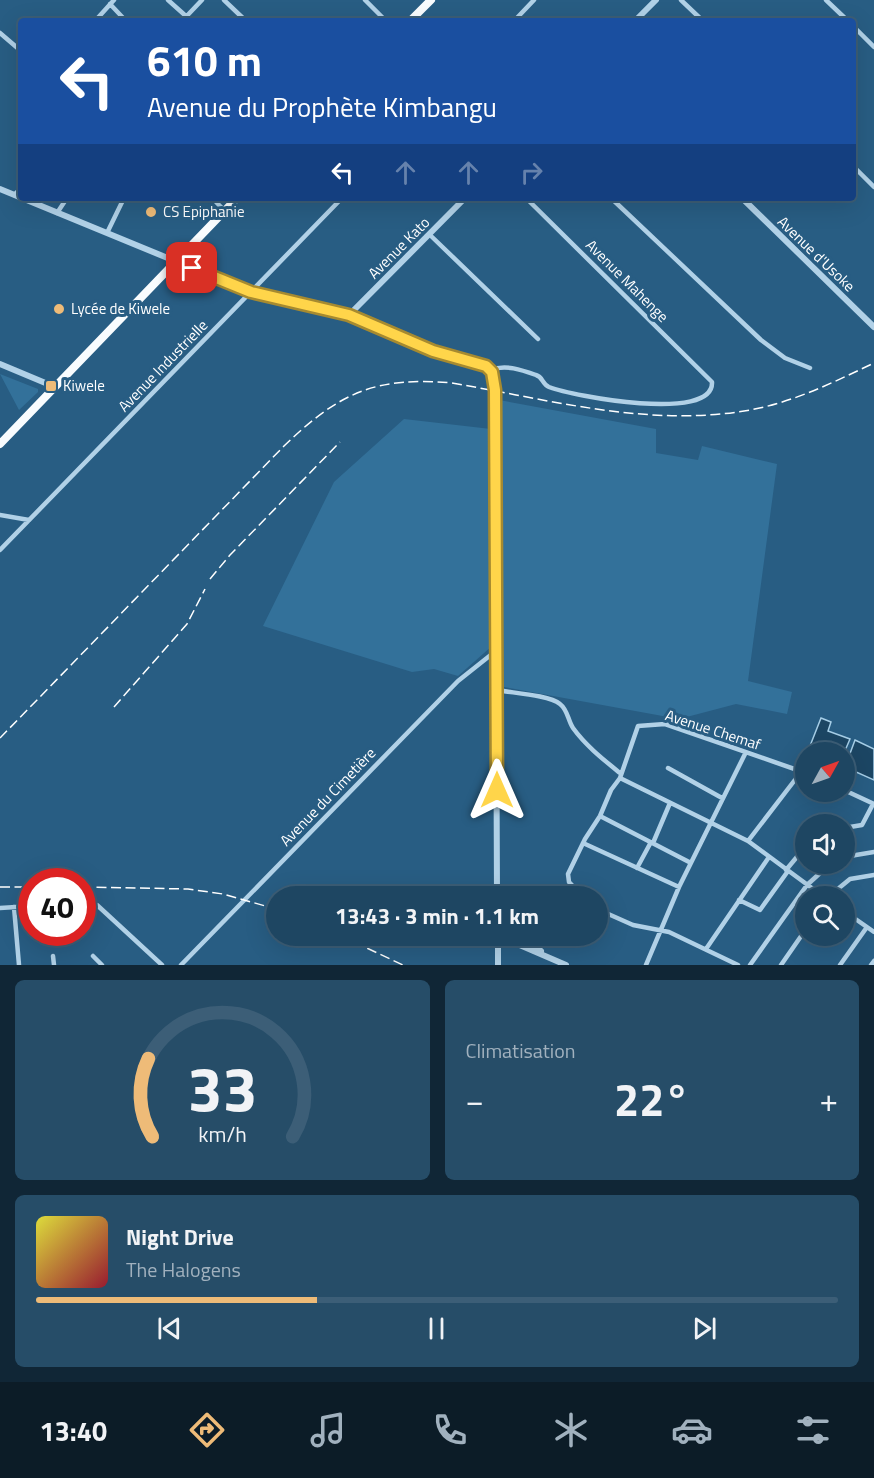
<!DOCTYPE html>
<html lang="fr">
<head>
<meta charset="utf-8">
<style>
  body { margin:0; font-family:"Titillium Web",sans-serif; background:#264d68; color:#f1f3f6; height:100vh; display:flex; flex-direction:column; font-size:22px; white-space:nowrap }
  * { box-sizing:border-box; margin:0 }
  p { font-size:20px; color:#a1b1be }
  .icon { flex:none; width:33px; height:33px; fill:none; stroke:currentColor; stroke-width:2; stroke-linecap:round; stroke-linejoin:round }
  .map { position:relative; height:965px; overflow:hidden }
  .details { display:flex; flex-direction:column; gap:15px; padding:15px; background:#102636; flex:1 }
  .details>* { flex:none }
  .guide { position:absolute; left:18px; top:18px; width:838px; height:183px; border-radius:6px; box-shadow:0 6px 24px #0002,0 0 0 2px #3c5e77; background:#1a4fa0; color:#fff; overflow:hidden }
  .needle { width:39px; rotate:50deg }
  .controls { position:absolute; left:795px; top:742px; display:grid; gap:12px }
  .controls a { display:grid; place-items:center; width:60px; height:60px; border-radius:50%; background:#1e4662; box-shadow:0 6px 24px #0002,0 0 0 2px #3c5e77; font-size:30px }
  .speed { position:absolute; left:18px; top:868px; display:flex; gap:12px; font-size:30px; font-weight:700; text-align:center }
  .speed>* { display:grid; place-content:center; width:78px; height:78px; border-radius:50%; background:#1e4662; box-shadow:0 6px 24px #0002,0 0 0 2px #3c5e77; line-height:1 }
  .speed .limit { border:9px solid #d22; background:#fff; color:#111 }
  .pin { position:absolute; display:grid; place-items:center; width:51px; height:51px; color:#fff; margin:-26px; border-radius:12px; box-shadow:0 3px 9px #0006 }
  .me { position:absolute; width:66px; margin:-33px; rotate:0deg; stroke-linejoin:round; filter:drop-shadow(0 0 4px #0008) }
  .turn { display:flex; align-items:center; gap:21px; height:126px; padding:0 30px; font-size:27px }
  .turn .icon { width:78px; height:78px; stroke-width:2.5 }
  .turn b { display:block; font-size:42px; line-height:51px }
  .lanes { display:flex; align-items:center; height:57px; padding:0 30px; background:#0003; justify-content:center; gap:30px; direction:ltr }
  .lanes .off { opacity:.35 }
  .big { font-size:45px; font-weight:700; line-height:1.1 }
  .details .card { flex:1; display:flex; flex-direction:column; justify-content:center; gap:9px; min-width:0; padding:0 21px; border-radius:9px; background:#264d68 }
  .details .dial { align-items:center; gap:0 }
  .dial svg { height:156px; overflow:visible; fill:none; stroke:#3c5e77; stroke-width:7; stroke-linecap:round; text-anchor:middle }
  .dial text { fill:#f1f3f6; stroke:none }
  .song { display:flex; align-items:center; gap:18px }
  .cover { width:72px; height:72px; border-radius:9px; background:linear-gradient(135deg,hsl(60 70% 55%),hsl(350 70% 35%)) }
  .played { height:6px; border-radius:3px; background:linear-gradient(90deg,#eebb78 35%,#3c5e77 35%) }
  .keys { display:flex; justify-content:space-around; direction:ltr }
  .heat { display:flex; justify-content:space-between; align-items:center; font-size:33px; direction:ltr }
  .details .tiles { flex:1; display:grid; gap:15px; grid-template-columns:1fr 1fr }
  .card:last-child { grid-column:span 2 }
  .trip { position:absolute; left:266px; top:886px; width:342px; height:60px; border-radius:30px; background:#1e4662; box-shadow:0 6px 24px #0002,0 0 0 2px #3c5e77; font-weight:700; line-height:60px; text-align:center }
  .tabs { display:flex; height:96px; justify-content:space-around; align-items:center; background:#0c1c27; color:#a1b1be }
  .tabs .icon { width:42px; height:42px }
  .tabs .selected { color:#eebb78 }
  .tabs b { font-size:27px; color:#f1f3f6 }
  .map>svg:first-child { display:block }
</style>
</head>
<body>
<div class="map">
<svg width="874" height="965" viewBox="0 0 874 965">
  <rect width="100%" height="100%" fill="#285d83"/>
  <!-- green -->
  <path fill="#33719a" d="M0,374L38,389V392L19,410Z
    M499,400L656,429V453L698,460L702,446L777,464L748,681L792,692L787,714L736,704L679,719L504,687Z
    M404,419L491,429L492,646L458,676L434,669L412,672L263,626L334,482Z"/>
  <!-- water -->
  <path fill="#1c4664" stroke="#a6cee7" stroke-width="1.5" d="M821,718L831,722L828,731L850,739L844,753L808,751Z
    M855,740L874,749V780L845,767Z"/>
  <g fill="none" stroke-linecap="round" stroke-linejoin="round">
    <!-- minor -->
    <path stroke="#b1d1e7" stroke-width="4.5" d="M168,0L187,17
      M224,0L246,21
      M365,0L386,21
      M681,0L703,21
      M826,0L848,21
      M110,4L126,21
      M95,21L114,0
      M182,21L202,0
      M514,21L534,0
      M854,27L874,47
      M0,33L21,51
      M854,167L874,187
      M14,195L21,188
      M212,198L225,211
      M611,198L761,340L785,358L810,368
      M57,213L67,198
      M107,233L124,198
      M430,235L538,339
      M491,370C505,364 522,370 536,375C543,377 542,384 549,387C572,396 714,423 712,382L526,198
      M0,515L29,520
      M0,550L342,198
      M497,690C512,693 549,695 560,704C568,710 568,721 573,728C586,746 604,760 620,773
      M668,768L722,798
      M620,778L748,841L824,897
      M844,790L874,804
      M600,816L691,863
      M844,828L862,825L873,804
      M748,841L801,772
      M583,843L679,887
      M653,843L670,803
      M844,857L874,852
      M637,868L651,842
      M786,870L806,846
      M583,897L569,882L568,874L585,839L600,816L611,790L620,778L638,726L665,724L806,773
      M828,897L850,879L874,875
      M739,900L760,910L788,871
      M82,904L97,905L162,965
      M14,907L19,965
      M0,908L32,906
      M597,909L633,925L669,932L738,965
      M844,911L874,932
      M706,949L769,857
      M53,956L54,965
      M93,956L102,965
      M181,965L458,681L497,650
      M646,965L679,887L745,754
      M750,965L807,885L830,864
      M781,965L806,929
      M840,965L867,927
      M871,965L874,961"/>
    <!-- tertiary -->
    <path stroke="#b1d1e7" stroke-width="6" d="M635,21L656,0
      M0,189L243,289L349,315L433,351L486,366L492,372L495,390L497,897
      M742,198L874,327
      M349,315L465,198
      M0,364L55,387
      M498,936V965
      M499,936L566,965
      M523,936L541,951"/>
    <!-- trunk -->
    <path stroke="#f9fcfe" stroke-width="8" d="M410,21L431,0
      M0,444L237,198"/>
    <!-- rail -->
    <path stroke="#fff" stroke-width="1.5" stroke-dasharray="10 4.5" stroke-linecap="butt" d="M210,579L230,555L340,442
      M114,707L187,624L205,589
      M0,738L284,446C339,393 375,376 452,383C551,400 650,428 750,410C794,402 834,382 874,363
      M0,887H32
      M82,887L188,889L223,894L276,909
      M341,936L403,965"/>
  </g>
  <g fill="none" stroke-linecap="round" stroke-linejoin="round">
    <!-- route casing -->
    <g stroke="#a68a30" stroke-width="15">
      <path id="route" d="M192,268L251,292L349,315L433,351L486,366L492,372L495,390L497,790"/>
    </g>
    <!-- route -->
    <use href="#route" stroke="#ffd54a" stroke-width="10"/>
  </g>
  <!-- markers -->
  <g fill="#eebb78" stroke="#285d83" stroke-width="2">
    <circle cx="151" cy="212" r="6"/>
    <circle cx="59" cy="309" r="6"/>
    <rect x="45" y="380" width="12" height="12" rx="3"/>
  </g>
  <g text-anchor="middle" stroke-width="6" stroke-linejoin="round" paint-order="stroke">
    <!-- poi labels -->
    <g font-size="15" fill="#fff" stroke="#285d83" text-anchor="start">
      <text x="163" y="217">CS Epiphanie</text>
      <text x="71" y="314">Lycée de Kiwele</text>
      <text x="63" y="391">Kiwele</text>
    </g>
    <!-- street labels -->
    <g font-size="15" fill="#fff" stroke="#285d83">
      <text transform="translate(399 248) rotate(-45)" y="5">Avenue Kato</text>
      <text transform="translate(816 254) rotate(44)" y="5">Avenue d'Usoke</text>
      <text transform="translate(627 281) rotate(45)" y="5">Avenue Mahenge</text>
      <text transform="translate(163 366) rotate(-46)" y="5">Avenue Industrielle</text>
      <text transform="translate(713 730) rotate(18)" y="5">Avenue Chemaf</text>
      <text transform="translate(328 797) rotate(-46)" y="5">Avenue du Cimetière</text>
    </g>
  </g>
</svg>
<div class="controls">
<a><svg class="needle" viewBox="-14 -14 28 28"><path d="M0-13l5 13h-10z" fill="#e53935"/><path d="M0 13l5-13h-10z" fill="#a1b1be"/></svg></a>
<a><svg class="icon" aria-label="sound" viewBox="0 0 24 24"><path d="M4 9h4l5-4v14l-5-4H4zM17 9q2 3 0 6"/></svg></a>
<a><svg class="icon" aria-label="search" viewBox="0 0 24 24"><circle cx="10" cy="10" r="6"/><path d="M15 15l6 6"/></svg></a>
</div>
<div class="speed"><div class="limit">40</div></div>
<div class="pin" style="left:192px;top:268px;background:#d93025"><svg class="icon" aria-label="arrive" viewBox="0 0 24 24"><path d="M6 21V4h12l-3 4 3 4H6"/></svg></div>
<svg class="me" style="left:497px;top:790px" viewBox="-20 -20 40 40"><path d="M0-17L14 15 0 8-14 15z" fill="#ffd54a" stroke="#fff" stroke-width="4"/></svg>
<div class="trip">13:43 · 3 min · 1.1 km</div>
<div class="guide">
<div class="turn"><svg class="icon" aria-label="left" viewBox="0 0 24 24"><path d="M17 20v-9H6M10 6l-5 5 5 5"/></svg><div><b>610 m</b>Avenue du Prophète Kimbangu</div></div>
<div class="lanes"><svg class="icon" aria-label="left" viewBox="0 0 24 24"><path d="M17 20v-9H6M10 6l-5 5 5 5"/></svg><svg class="icon off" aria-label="ahead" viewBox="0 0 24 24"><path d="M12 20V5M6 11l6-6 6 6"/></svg><svg class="icon off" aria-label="ahead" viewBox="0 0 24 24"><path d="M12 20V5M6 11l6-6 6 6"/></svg><svg class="icon off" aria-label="right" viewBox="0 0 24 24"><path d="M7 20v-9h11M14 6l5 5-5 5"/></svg></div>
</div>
</div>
<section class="details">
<div class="tiles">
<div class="card dial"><svg viewBox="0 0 100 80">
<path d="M14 69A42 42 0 1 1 86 69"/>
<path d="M14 69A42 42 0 0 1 12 29" stroke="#eebb78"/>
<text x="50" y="56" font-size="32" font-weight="700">33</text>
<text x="50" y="72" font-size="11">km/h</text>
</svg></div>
<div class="card"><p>Climatisation</p>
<div class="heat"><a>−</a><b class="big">22°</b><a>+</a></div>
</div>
<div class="card">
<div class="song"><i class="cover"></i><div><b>Night Drive</b><p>The Halogens</p></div></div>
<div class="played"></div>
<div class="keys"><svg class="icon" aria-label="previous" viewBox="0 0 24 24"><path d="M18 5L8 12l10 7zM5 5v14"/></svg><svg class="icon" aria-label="pause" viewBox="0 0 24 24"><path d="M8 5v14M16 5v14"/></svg><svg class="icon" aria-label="next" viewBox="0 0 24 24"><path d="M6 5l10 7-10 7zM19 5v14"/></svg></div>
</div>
</div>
</section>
<nav class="tabs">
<b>13:40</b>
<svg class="icon selected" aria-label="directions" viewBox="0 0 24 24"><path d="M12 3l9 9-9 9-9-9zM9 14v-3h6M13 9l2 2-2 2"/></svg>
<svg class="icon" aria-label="music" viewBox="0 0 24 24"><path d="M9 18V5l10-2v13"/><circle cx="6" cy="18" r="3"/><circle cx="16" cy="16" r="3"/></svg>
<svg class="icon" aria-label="phone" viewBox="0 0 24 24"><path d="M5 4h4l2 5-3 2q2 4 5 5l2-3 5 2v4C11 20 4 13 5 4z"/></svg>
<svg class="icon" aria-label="climate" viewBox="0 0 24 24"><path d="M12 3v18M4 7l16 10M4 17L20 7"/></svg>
<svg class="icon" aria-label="car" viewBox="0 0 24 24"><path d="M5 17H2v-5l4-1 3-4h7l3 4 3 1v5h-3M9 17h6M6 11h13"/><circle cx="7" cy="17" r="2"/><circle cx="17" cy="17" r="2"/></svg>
<svg class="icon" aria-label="filters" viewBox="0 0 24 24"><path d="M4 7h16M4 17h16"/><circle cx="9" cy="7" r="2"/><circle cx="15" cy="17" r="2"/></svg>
</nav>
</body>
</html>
